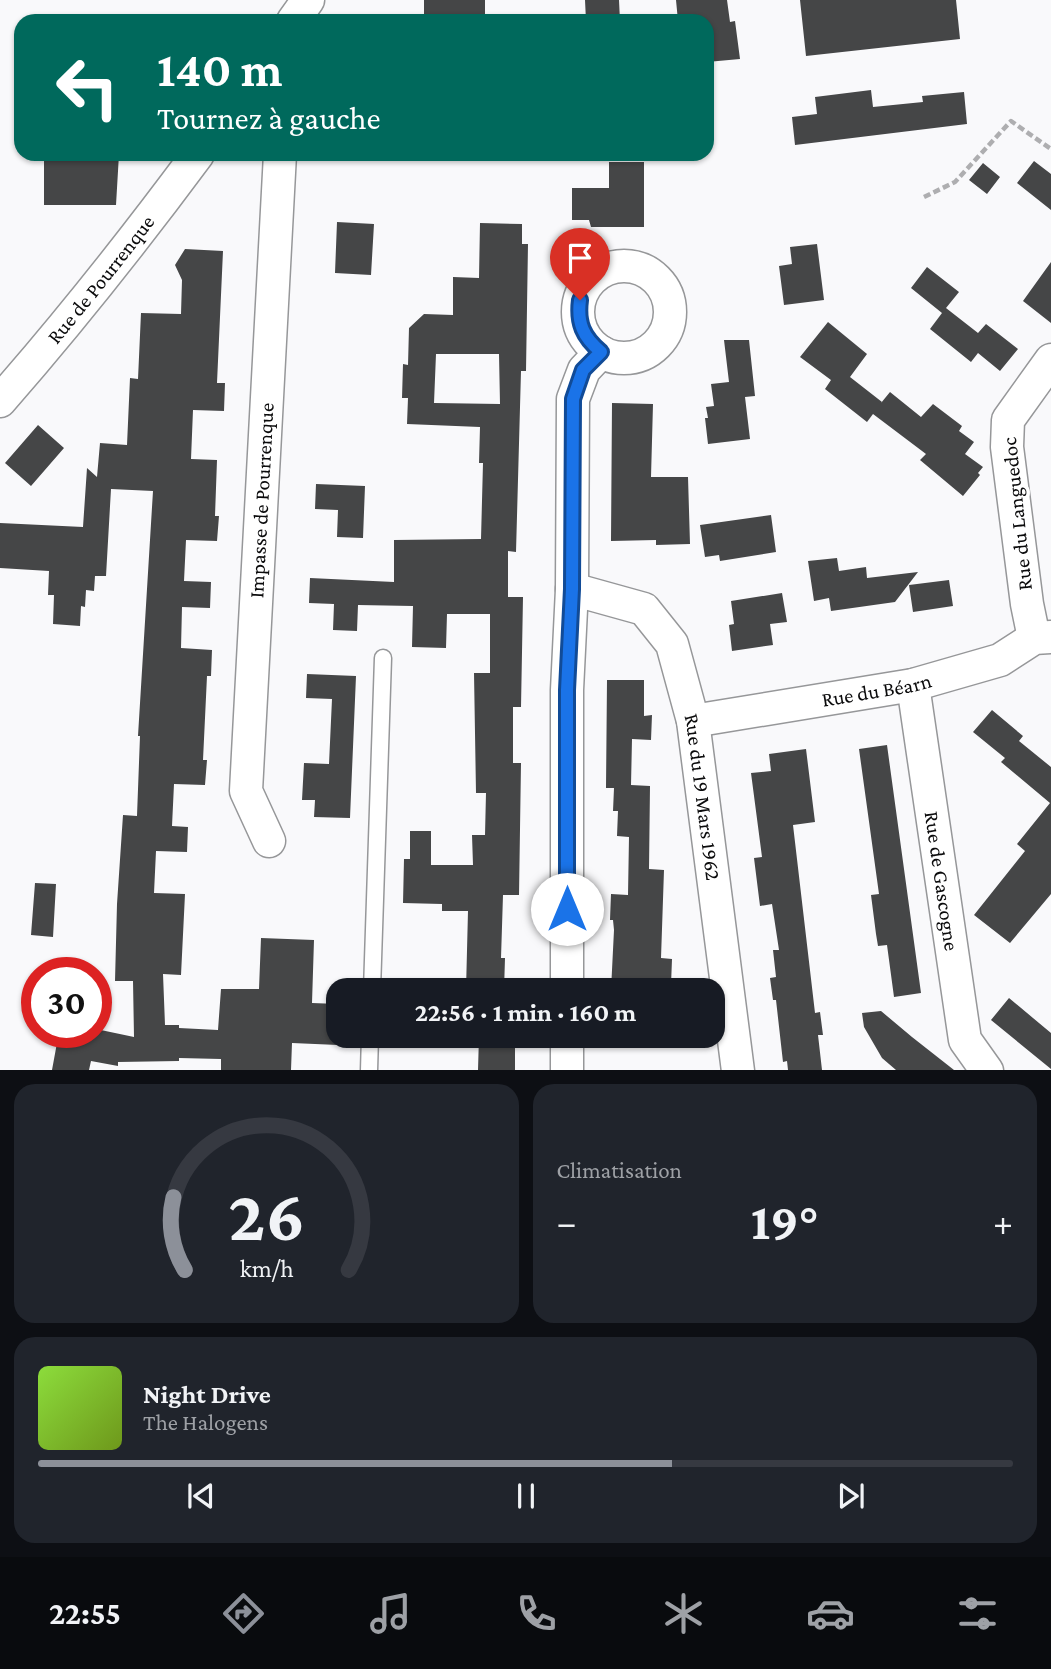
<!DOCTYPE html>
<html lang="fr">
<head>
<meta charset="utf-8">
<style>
  body { margin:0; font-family:"Crimson Pro",serif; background:#20242c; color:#f1f3f6; height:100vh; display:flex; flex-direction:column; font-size:26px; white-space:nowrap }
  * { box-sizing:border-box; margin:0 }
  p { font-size:23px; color:#9ea1a6 }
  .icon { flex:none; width:38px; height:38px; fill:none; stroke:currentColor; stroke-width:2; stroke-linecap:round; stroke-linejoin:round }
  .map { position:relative; height:1070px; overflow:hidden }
  .details { display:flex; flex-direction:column; gap:14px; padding:14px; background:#0d0f14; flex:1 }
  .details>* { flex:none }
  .hud { position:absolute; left:14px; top:14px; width:700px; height:147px; border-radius:21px; box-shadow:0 2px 5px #0004; background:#00695c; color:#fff; overflow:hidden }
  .speed { position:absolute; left:21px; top:957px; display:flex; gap:14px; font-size:35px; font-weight:700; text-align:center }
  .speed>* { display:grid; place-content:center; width:91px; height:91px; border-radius:50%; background:#171b24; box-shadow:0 2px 5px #0004; line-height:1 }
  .speed .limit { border:10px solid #d22; background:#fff; color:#111 }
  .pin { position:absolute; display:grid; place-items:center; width:60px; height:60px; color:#fff; margin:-72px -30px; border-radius:50% 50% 50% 0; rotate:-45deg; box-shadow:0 0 7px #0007 }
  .pin .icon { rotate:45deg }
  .me { position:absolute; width:77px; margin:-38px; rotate:0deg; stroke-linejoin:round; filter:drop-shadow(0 0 5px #0008) }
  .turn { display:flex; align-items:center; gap:24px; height:147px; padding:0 28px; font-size:32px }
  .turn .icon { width:91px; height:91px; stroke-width:2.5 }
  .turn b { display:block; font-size:49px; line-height:60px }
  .big { font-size:52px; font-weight:700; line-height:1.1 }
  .details .card { flex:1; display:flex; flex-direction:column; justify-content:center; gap:10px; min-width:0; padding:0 24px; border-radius:21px; background:#20242c }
  .details .dial { align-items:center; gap:0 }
  .dial svg { height:182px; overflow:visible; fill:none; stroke:#363941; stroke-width:7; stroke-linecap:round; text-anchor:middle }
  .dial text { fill:#f1f3f6; stroke:none }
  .song { display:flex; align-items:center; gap:21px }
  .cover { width:84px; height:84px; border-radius:10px; background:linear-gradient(135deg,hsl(90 70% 55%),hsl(80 70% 35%)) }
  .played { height:7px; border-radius:4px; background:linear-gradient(90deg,#8c9099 65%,#363941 65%) }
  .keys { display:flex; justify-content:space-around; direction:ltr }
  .heat { display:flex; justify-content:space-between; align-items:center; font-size:38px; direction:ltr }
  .details .tiles { flex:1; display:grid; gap:14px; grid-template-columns:1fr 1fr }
  .card:last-child { grid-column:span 2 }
  .trip { position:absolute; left:326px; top:978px; width:399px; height:70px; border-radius:21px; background:#171b24; box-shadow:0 2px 5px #0004; font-weight:700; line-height:70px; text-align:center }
  .menu { display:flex; height:112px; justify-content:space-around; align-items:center; background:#090b0e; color:#9ea1a6 }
  .menu .icon { width:49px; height:49px }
  .menu .active { color:#8c9099 }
  .menu b { font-size:32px; color:#f1f3f6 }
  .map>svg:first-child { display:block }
</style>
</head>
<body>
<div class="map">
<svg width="1051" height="1071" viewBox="0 0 1051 1071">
  <rect width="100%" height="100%" fill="#f9f9fb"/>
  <!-- building -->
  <path fill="#454647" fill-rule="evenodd" d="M424,0H485V21H424Z
    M585,0H619L620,21H586Z
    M676,0H727L730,22L735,21L740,59L707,62V21H678Z
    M800,0H956L960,39L806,56Z
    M871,90L873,107L923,102L922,96L964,92L967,124L795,145L792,117L817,114L815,97Z
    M44,154H119L116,205H44Z
    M1034,161L1051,174V210L1017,183Z
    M609,162H644V227H591L589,220H572V188H609Z
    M983,163L1000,177L987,194L969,180Z
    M337,222L374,224L371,275L335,273Z
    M480,223L522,224V244H528L526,371H521L516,552L508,551V597H523L521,707H513V763H521L519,895H503L501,958H505L504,990H466L468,911H442V904L403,903L404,859H410V831H431V865H473L472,835H485L486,793H476L474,673H490V614H447L446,648L412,647L413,606L358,605L357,631L333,630L334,604L309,603L310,578L394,582V540L481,539L483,463H479L480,427L407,424L408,398H402L403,364L408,365L409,328L424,314L453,315V277L479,278ZM436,354H499L500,404L434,403Z
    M817,244L824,300L784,305L779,266L792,264L790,247Z
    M185,249L223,251L217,383H225L224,411L193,410L191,459L217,460L215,516H219L217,541L186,540L184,581L211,582L210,608L182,607L181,648L212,650L211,676H207L203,760H207L205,785L174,784L172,826L188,827L187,852L156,851L154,893L185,894L181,975L163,974L165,1025H179V1028L218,1030L221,989H259L261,938L314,940L312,1003L338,1004V1045L292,1043L291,1070H221V1059L179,1058V1061L118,1062V1066L91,1061L89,1070H52L59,1032H96V1029L134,1037L133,981H115L117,904L123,815L137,816L140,736H138L153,491L111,489L106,576H95L94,591L86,590L85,607L81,606L80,626L53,624L54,595H48L49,571L0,568V523L83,527L87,468L97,477L100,443L127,445L130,378L138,379L141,313L181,314L182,280L175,265Z
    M1051,262V323L1023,301Z
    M927,267L959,292L946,308L978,333L986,324L1018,349L1000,371L978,353L971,362L930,329L942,313L911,288Z
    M828,322L867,354L850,377L882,402L881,403L890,392L921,417L933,404L962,426L959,431L974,442L965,454L983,467L978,473L980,475L963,496L920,460L926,454L873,414L867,422L825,389L831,380L800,357Z
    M724,340H749L755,396L745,397L750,439L708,444L705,418H708L706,407L714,406L711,384L729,382Z
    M612,403L653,404L651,477H688L690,544L656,545V540L611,541Z
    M38,425L64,448L31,486L5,463Z
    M316,484L365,486L363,538L337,537L338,510L315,509Z
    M771,515L776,552L720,561L719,555L705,557L700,525Z
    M837,558L839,571L866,567L867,578L918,572L895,602L831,611L829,598L814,601L808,561Z
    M949,580L953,606L913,612L909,585Z
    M782,593L787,622L770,624L773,645L732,651L729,625L734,624L731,601Z
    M307,674L356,676L350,818L314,817L315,800H302L304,763L329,764L332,699L306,698Z
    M607,680H644V716L652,715L651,740L632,739L631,785L650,786L649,869L664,870L661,958L672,959L671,985L650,984V990H611L614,930L613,920H610L611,894L628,895L629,837L617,836L618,811H613L614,788H606Z
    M992,710L1023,736L1019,741L1051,767V894L1010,943L974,915L1025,851L1017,844L1050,803L1001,762L1005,758L973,732Z
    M887,745L921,993L894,997L887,945L878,946L876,934L871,895L879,894L859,749Z
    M806,749L815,822L793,825L815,1013L820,1012L823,1035H818L822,1070H788L787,1061L783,1062L776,1000H773L770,978L776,977L773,950H779L772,904L760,906L754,858L762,857L751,773L771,771L769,754Z
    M35,883L56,884L53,937L31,935Z
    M1009,998L1051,1033V1069L991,1020Z
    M881,1011L912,1037L954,1070H896L882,1058L864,1027L862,1013Z
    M479,1036H515V1070H478Z"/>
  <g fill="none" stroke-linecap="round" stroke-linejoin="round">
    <!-- service casing -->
    <g stroke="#969799" stroke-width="19">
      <path id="service" d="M372,990L383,658
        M369,1071L370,1036"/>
    </g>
    <!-- minor casing -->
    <g stroke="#969799" stroke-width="35">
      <g id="minor">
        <path d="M293,21L308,0"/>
        <circle cx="624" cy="312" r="46"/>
        <path id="s1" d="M0,401C70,321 135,239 198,154"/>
        <path id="s2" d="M572,589L644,609L672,644L693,721L738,1071"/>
        <path d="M1034,638L1027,604L1007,447L1008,420L1051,360"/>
        <path id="s3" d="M913,685L965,1040L987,1071"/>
        <path id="s4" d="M693,721L913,685L1000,660L1034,638L1051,637"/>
        <path id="s5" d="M269,841L246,791L280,154"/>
        <path d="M567,990V690L572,589L573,399L584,370L601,352"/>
        <path d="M567,1036V1071"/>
      </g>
    </g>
    <!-- path -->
    <path stroke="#aeaeb0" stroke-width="4.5" stroke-dasharray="7 3.5" stroke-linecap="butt" d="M924,197L955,182L1011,121L1051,149"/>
    <!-- service -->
    <use href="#service" stroke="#fff" stroke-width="16"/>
    <!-- minor -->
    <use href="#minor" stroke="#fff" stroke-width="32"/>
  </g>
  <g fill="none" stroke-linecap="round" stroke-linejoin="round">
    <!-- route casing -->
    <g stroke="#114b97" stroke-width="18">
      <path id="route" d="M567,909V690L572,589L573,399L583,370L601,352C583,337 577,323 580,300"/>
    </g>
    <!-- route -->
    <use href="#route" stroke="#1a73e8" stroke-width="12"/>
  </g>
  <g text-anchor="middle" stroke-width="7" stroke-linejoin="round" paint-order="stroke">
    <!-- street labels -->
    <g font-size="21" fill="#0b0b0c" stroke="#fff">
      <text dy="7" stroke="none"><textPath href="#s1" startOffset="158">Rue de Pourrenque</textPath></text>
      <text dy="7" stroke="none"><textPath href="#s5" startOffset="346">Impasse de Pourrenque</textPath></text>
      <text transform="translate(1017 514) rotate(-96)" y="7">Rue du Languedoc</text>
      <text dy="7" stroke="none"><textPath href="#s4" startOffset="186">Rue du Béarn</textPath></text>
      <text dy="7" stroke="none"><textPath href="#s2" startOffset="276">Rue du 19 Mars 1962</textPath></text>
      <text dy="7" stroke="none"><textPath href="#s3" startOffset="198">Rue de Gascogne</textPath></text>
    </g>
  </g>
</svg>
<div class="speed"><div class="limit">30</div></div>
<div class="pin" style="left:580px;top:300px;background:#d93025"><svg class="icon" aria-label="arrive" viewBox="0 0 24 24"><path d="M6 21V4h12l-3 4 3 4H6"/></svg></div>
<svg class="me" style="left:567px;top:909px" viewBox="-20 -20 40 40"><circle r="19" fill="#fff"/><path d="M0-13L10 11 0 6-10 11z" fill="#1a73e8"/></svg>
<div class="trip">22:56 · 1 min · 160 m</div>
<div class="hud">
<div class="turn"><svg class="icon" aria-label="left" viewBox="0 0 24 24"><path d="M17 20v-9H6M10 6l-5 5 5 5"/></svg><div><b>140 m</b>Tournez à gauche</div></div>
</div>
</div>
<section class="details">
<div class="tiles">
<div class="card dial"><svg viewBox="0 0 100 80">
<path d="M14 69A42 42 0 1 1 86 69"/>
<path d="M14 69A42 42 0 0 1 9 37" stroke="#8c9099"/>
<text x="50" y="56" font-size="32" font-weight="700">26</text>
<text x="50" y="72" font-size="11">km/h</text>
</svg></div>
<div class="card"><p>Climatisation</p>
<div class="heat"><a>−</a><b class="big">19°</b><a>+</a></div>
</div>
<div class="card">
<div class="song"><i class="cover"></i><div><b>Night Drive</b><p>The Halogens</p></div></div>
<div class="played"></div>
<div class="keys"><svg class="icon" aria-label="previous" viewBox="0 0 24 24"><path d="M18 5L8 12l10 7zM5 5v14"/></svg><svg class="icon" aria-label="pause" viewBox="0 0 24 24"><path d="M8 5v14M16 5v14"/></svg><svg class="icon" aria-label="next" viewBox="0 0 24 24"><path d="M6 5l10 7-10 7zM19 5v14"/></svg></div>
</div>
</div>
</section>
<nav class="menu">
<b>22:55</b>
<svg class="icon active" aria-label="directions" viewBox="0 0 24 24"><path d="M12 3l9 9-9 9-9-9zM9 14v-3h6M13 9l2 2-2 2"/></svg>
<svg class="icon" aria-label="music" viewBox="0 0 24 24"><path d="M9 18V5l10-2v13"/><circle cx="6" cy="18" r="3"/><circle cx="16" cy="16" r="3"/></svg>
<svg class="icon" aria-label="phone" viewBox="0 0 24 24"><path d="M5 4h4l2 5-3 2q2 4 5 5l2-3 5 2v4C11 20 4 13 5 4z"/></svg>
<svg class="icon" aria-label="climate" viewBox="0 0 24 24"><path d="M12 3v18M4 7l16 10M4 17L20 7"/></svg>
<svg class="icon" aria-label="car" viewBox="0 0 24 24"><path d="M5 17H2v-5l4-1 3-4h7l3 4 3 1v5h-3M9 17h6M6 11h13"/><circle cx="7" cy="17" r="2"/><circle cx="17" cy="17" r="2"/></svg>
<svg class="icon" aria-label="filters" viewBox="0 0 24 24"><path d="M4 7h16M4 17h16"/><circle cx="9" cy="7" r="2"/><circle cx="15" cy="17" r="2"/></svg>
</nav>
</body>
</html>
